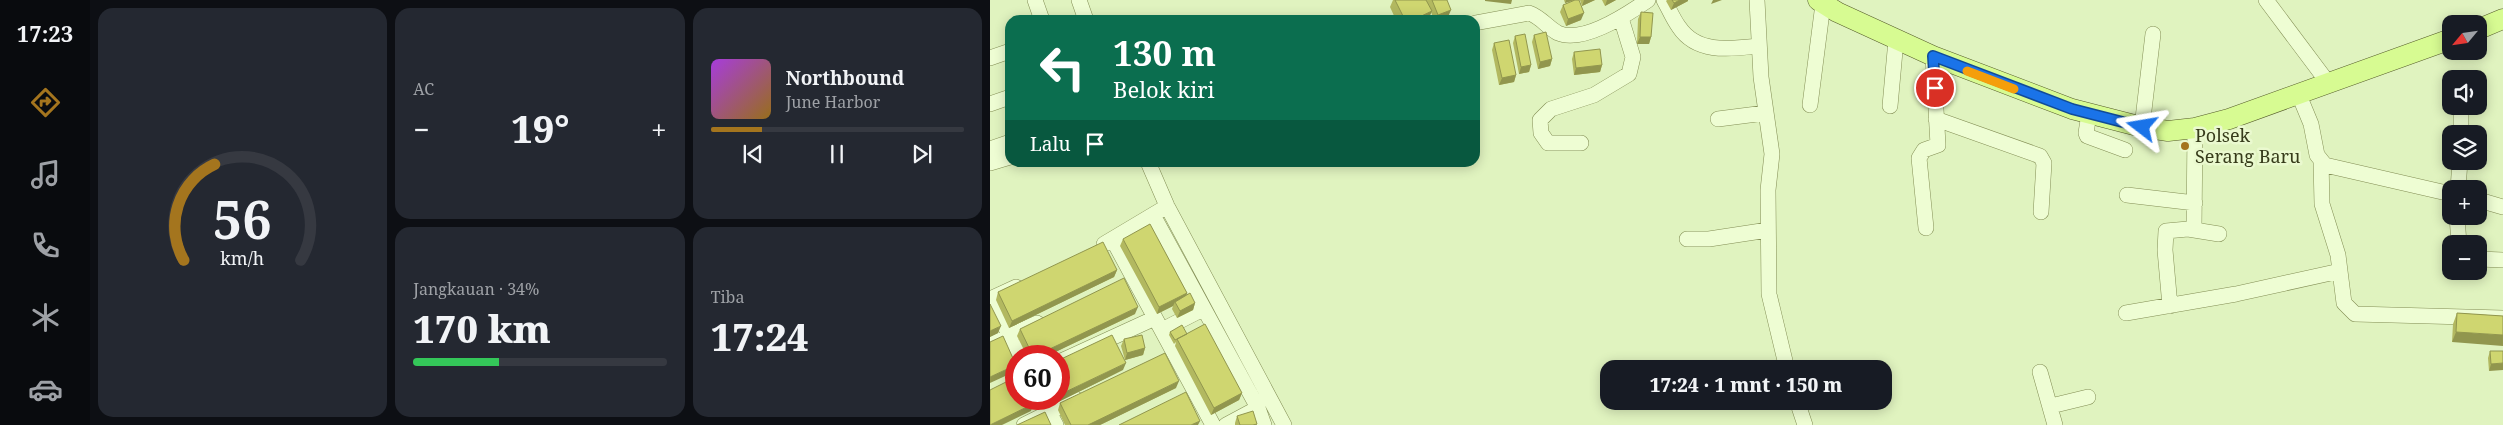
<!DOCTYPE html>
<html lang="id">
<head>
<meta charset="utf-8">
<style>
  body { margin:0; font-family:"Noto Serif",serif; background:#242831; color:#f1f3f6; height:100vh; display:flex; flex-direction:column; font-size:19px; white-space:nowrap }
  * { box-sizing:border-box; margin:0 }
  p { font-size:16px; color:#9ea1a6 }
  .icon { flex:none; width:28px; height:28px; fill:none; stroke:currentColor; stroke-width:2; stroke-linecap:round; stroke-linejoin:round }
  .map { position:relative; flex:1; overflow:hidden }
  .drawer { display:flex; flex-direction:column; gap:8px; padding:8px; background:#0d0f14; width:900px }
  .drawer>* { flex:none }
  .guide { position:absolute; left:15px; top:15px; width:475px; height:152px; border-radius:15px; box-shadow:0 2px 12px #0003; background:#0b6e4f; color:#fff; overflow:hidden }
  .needle { width:32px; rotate:241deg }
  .buttons { position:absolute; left:1452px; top:15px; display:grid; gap:10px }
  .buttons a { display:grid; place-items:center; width:45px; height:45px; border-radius:10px; background:#171b24; box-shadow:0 2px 12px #0003; font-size:25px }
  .speed { position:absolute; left:15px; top:345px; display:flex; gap:10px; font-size:25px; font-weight:700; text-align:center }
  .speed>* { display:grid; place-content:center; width:65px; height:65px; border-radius:50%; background:#171b24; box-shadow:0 2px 12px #0003; line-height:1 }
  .speed .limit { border:8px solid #d22; background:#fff; color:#111 }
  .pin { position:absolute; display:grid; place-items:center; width:42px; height:42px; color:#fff; margin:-21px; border:2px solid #fff; border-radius:50%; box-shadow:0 1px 5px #0007 }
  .me { position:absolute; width:55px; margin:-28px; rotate:284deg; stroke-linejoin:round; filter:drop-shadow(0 0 4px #0008) }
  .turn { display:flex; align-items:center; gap:18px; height:105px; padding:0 25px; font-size:22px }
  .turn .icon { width:65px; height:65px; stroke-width:2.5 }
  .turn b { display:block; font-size:35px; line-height:42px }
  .then { display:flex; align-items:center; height:48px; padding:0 25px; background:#0003; gap:10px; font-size:19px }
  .big { font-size:38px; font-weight:800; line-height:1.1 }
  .drawer .tile { flex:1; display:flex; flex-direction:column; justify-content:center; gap:8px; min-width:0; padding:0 18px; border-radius:15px; background:#242831 }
  .drawer .dial { align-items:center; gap:0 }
  .dial svg { height:130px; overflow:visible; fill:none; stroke:#363941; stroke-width:7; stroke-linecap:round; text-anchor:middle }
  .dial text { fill:#f1f3f6; stroke:none }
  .song { display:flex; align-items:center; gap:15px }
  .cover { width:60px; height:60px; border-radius:8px; background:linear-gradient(135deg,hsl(280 70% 55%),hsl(40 70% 35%)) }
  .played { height:5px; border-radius:2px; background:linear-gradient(90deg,#a4751e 20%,#363941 20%) }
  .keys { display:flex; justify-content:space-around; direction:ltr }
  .heat { display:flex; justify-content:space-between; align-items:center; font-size:28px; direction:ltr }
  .charge { height:8px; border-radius:4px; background:linear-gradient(90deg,#34c759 34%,#363941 0) }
  .drawer .tiles { flex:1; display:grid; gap:8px; grid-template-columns:repeat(3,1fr) }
  .tile:first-child { grid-row:span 2 }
  .trip { position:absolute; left:610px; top:360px; width:292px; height:50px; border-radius:15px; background:#171b24; box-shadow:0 2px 12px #0003; font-weight:800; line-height:50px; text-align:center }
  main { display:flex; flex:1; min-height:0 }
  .tabs { display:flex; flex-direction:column; width:90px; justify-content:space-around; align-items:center; background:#090b0e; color:#9ea1a6 }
  .tabs .icon { width:35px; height:35px }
  .tabs .current { color:#a4751e }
  .tabs b { font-size:22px; color:#f1f3f6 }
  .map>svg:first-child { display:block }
</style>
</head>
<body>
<main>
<nav class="tabs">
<b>17:23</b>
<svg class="icon current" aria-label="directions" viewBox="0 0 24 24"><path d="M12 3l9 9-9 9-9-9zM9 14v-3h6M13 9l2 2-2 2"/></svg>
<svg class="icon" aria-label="music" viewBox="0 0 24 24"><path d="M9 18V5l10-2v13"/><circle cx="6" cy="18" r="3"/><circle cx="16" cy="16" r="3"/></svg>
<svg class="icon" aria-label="phone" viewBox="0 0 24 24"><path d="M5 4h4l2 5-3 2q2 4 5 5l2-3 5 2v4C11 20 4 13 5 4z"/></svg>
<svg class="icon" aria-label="climate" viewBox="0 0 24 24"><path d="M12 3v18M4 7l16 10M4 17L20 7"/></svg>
<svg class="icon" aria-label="car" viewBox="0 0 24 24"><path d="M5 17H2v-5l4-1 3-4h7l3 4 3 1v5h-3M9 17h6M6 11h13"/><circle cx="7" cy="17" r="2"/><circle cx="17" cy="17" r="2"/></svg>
</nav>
<section class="drawer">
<div class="tiles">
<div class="tile dial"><svg viewBox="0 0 100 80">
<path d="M14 69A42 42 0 1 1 86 69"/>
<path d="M14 69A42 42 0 0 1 33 10" stroke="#a4751e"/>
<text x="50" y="56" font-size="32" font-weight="700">56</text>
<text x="50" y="72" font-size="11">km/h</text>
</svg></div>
<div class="tile"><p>AC</p>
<div class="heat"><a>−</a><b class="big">19°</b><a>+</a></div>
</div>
<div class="tile">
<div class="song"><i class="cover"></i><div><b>Northbound</b><p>June Harbor</p></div></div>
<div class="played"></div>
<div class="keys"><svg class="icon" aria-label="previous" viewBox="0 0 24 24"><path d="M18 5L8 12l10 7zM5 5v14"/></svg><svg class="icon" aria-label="pause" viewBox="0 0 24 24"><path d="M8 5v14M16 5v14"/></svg><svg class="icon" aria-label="next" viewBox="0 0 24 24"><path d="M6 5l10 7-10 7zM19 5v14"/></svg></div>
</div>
<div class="tile"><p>Jangkauan · 34%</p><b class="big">170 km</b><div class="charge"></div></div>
<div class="tile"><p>Tiba</p><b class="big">17:24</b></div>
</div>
</section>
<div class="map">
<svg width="1513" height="425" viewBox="0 0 1513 425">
  <rect width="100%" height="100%" fill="#e0f3bf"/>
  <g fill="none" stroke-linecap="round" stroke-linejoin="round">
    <!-- minor casing -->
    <g stroke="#838e55" stroke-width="16">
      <path id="minor" d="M45,0L52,20
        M89,0L96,20
        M674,0C679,9 683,19 689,27C707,54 740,49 768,46
        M767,0L771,77L782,154L778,190L779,294L797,369
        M1276,0L1339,84
        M485,23L539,13C551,17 558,28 568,33C593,44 638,14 658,0
        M0,58L20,51
        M1309,95L1321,124L1327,155L1335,165L1461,194
        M0,104L20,97
        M820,105L833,4
        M900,106L906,40
        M1471,106V134
        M1099,114L1096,133L1097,136L1135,150
        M728,119L775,113
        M946,119L1050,156L1054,163L1051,212
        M1152,127L1163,34
        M591,143H558L551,133L550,120L561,109L604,95L639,74L643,57L631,18
        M0,149L20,142
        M1331,161L1332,204L1348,255L1354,303L1365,314L1513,318
        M158,162L177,206L294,425
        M0,163L20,157
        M1468,189L1470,161
        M1137,195L1205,203
        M1489,200L1513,207
        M163,215L268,408L274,425
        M1467,216L1469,244
        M936,228L929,158L934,150L948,145L943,56
        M1204,229L1205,128
        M697,239H719L778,230
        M123,240L223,425
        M114,244L171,210
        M1489,259L1513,260
        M0,299L26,287
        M1,299L30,356
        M1180,306L1175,250L1176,231L1198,229L1229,234
        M1136,313L1246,294L1350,271
        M172,330L213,309
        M0,345L47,323
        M69,362L165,318
        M1050,372L1065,425
        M52,399L66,425
        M807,401L815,425
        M1061,406L1098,397
        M34,425L86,399
        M236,425L264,410"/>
    </g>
    <!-- major casing -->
    <g stroke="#555b2a" stroke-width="21">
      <path id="major" d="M828,0L847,12L943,56L1082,109L1152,127L1178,131L1205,128L1239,119L1461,39
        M1489,29L1513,19"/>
    </g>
    <!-- minor -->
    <use href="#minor" stroke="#eefdd3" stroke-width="15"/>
    <!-- major -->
    <use href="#major" stroke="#d7fb92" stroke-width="20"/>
  </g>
  <!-- wall -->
  <path fill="#b2b860" d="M403,0H457L458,17L451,20H444L441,12L438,20H406L400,7Z
    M574,0H584L591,20L576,26L570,12L573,5L583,1L575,3Z
    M590,0H605L592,6Z
    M612,0H626L615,6Z
    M677,0H698V1L681,10L676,1Z
    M651,12L661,37L659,44H647L648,19Z
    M544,35L562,59L560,66L548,69L542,42Z
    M525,36L541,65L539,72L529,74L523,43Z
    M504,43L526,75L524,82L509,85L502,50Z
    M584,52L612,65L610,72L584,75L582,59Z
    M133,239L197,293L196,296L205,303L203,310L187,318L182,309L183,306L167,314L130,246Z
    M127,270L124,277L19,328L6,300L8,292Z
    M1467,313L1513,316L1462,342L1463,324Z
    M145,314L57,356H37L27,336L30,329Z
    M180,332L197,334L252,393L249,400L221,415L185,346L186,342L184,344L179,335Z
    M134,339L155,348L153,355L135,360L131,346Z
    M1500,351H1513L1499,371L1498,358Z
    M133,370L64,404L61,399H69Z
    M186,388L110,425H75L68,410L70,403Z
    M247,416L267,424V425H245V423Z"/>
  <!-- shaded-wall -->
  <path fill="#91964e" d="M495,0H522L521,4L495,1Z
    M576,0H584L575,3Z
    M594,0H605L592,6Z
    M617,0H626L615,6Z
    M690,0H698V1L681,10L684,3Z
    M723,0H732L721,4Z
    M461,10L458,17L451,20H446L448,15Z
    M442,11L438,20H423Z
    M594,13L591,20L576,26L578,19Z
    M650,37H661L659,44H647Z
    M562,59L560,66L548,69L550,62Z
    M541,65L539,72L529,74L531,67Z
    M612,65L610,72L584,75L586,68Z
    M526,75L524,82L509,85L512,78Z
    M127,270L124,277L19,328L22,321Z
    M197,293L195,300L185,302L183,306L167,314L169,307Z
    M205,303L203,310L187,318L190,311Z
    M148,307L145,314L57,356H45Z
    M11,326L8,333L0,337V331Z
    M1466,332L1513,335V346L1462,342Z
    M155,348L153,355L135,360L137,353Z
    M136,363L133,370L64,404L65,399H69V395Z
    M1513,363V370L1499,371L1501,364Z
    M26,365L24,372L0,383V377Z
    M189,381L186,388L110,425H98Z
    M252,393L249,400L221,415L224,408Z
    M43,404L41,411L12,425H0Z
    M210,421L208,425H201Z"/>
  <!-- building -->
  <path fill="#cfd670" stroke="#91964e" d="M405,0H436L442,11L423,20H415Z
    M442,0H457L461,10L448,15Z
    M585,0H589L594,13L578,19L573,5Z
    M682,0H690L684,3Z
    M651,12L663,13L661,37H650Z
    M556,32L562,59L550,62L544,35Z
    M535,34L541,65L531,67L525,36Z
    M519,40L526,75L512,78L504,43Z
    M610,49L612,65L586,68L584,52Z
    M160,224L197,293L169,307L133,239Z
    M113,242L127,270L22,321L8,292Z
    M134,278L148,307L45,356H43L30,329Z
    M200,293L205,303L190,311L185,302Z
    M0,304L11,326L0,331Z
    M1467,313L1513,316V335L1466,332Z
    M215,324L252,393L224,408L187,339Z
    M192,325L197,334L185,340L180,332Z
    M122,335L136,363L69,395V360Z
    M152,335L155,348L137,353L134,339Z
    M13,336L26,365L0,377V342Z
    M1500,351H1513V363L1501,364Z
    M175,353L189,381L98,425H81L70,403Z
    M26,377V399H41L43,404L0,425V390Z
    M196,392L210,421L201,425H129Z
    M263,411L267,424L263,425H250L247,416Z
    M55,412L61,425H27Z"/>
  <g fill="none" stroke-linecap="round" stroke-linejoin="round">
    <!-- route casing -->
    <g stroke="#114b97" stroke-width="12">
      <path id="route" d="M945,88L943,56L1082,109L1152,127"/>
    </g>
    <!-- route -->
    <use href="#route" stroke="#1a73e8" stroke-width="9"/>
    <!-- slow -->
    <path stroke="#f59e0b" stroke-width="9" d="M977,71L1024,89"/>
  </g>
  <!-- markers -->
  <circle fill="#a4751e" stroke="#eaf9cf" stroke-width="2" cx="1195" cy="146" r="5"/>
  <g text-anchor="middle" stroke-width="5" stroke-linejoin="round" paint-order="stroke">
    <!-- poi labels -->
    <g font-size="18" fill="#373c1b" stroke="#eaf9cf" text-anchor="start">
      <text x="1205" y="142">Polsek<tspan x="1205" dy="21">Serang Baru</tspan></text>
    </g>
  </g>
</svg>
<div class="buttons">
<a><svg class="needle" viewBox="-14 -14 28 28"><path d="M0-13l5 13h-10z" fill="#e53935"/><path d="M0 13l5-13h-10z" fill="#9ea1a6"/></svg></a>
<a><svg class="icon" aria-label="sound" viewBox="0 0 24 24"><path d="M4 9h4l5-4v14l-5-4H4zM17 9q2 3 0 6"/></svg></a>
<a><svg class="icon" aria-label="layers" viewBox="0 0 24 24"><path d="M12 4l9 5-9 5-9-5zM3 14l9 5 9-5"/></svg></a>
<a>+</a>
<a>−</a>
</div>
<div class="speed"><div class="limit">60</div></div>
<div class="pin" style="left:945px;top:88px;background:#d93025"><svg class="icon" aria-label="arrive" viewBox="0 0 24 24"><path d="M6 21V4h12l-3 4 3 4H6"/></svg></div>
<svg class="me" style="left:1152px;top:127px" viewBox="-20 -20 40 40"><path d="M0-17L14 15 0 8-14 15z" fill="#1a73e8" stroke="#fff" stroke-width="4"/></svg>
<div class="trip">17:24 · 1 mnt · 150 m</div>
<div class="guide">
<div class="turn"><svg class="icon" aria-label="left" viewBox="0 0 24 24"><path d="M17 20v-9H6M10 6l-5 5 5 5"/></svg><div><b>130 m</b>Belok kiri</div></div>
<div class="then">Lalu<svg class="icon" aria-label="arrive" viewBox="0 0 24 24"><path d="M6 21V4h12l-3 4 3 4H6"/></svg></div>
</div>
</div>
</main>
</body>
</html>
